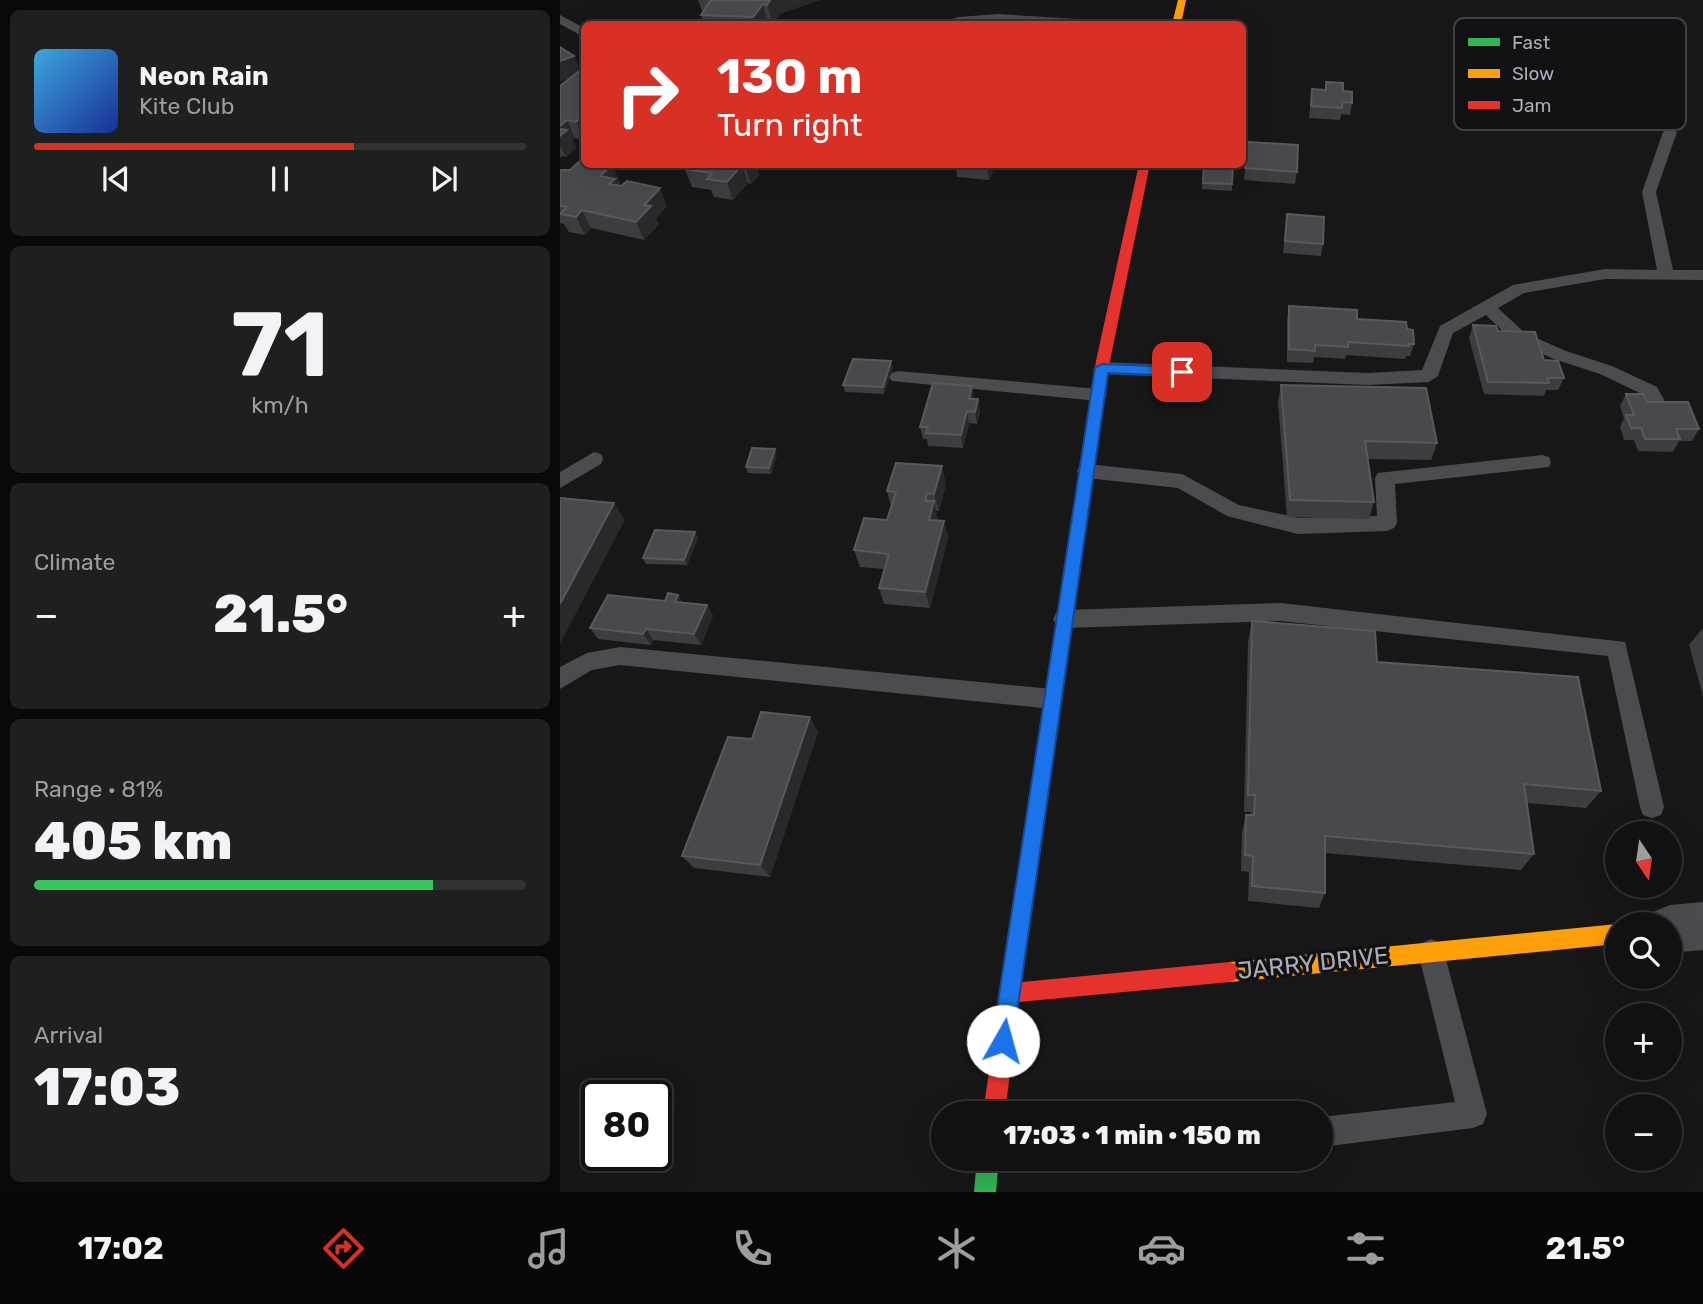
<!DOCTYPE html>
<html lang="en">
<head>
<meta charset="utf-8">
<style>
  body { margin:0; font-family:Rubik,sans-serif; background:#1e1f1f; color:#f1f3f6; height:100vh; display:flex; flex-direction:column; font-size:26px; white-space:nowrap }
  * { box-sizing:border-box; margin:0 }
  p { font-size:23px; color:#9c9d9f }
  .icon { flex:none; width:38px; height:38px; fill:none; stroke:currentColor; stroke-width:2; stroke-linecap:round; stroke-linejoin:round }
  .map { position:relative; flex:1; overflow:hidden }
  .drawer { display:flex; flex-direction:column; gap:10px; padding:10px; background:#090909; width:560px }
  .drawer>* { flex:none }
  .hud { position:absolute; left:21px; top:21px; width:665px; height:147px; border-radius:10px; box-shadow:0 7px 28px #0002,0 0 0 2px #303131; background:#d93025; color:#fff; overflow:hidden }
  .needle { width:46px; rotate:167deg }
  .buttons { position:absolute; left:1045px; top:821px; display:grid; gap:14px }
  .buttons a { display:grid; place-items:center; width:77px; height:77px; border-radius:50%; background:#111; box-shadow:0 7px 28px #0002,0 0 0 2px #303131; font-size:35px }
  .speed { position:absolute; left:21px; top:1080px; display:flex; gap:14px; font-size:35px; font-weight:700; text-align:center }
  .speed>* { display:grid; place-content:center; width:91px; height:91px; border-radius:50%; background:#111; box-shadow:0 7px 28px #0002,0 0 0 2px #303131; line-height:1 }
  .speed .limit { border:4px solid #111; border-radius:10px; background:#fff; color:#111 }
  .pin { position:absolute; display:grid; place-items:center; width:60px; height:60px; color:#fff; margin:-30px; border-radius:14px; box-shadow:0 4px 10px #0006 }
  .me { position:absolute; width:77px; margin:-38px; rotate:7deg; stroke-linejoin:round; filter:drop-shadow(0 0 5px #0008) }
  .turn { display:flex; align-items:center; gap:24px; height:147px; padding:0 21px; font-size:32px }
  .turn .icon { width:91px; height:91px; stroke-width:2.5 }
  .turn b { display:block; font-size:49px; line-height:60px }
  .big { font-size:52px; font-weight:800; line-height:1.1 }
  .drawer .card { flex:1; display:flex; flex-direction:column; justify-content:center; gap:10px; min-width:0; padding:0 24px; border-radius:10px; background:#1e1f1f }
  .drawer .dial { align-items:center; gap:0 }
  .dial b { font-size:91px; line-height:1 }
  .song { display:flex; align-items:center; gap:21px }
  .cover { width:84px; height:84px; border-radius:10px; background:linear-gradient(135deg,hsl(200 70% 55%),hsl(230 70% 35%)) }
  .played { height:7px; border-radius:4px; background:linear-gradient(90deg,#d93025 65%,#303131 65%) }
  .keys { display:flex; justify-content:space-around; direction:ltr }
  .heat { display:flex; justify-content:space-between; align-items:center; font-size:38px; direction:ltr }
  .charge { height:10px; border-radius:5px; background:linear-gradient(90deg,#34c759 81%,#303131 0) }
  .trip { position:absolute; left:371px; top:1101px; width:402px; height:70px; border-radius:35px; background:#111; box-shadow:0 7px 28px #0002,0 0 0 2px #303131; font-weight:800; line-height:70px; text-align:center }
  .tab-bar { display:flex; height:112px; justify-content:space-around; align-items:center; background:#070707; color:#9c9d9f }
  .tab-bar .icon { width:49px; height:49px }
  .tab-bar .on { color:#d93025 }
  .tab-bar b { font-size:32px; color:#f1f3f6 }
  main { display:flex; flex:1; min-height:0 }
  .map>svg:first-child { display:block }
</style>
</head>
<body>
<main>
<section class="drawer">
<div class="card">
<div class="song"><i class="cover"></i><div><b>Neon Rain</b><p>Kite Club</p></div></div>
<div class="played"></div>
<div class="keys"><svg class="icon" aria-label="previous" viewBox="0 0 24 24"><path d="M18 5L8 12l10 7zM5 5v14"/></svg><svg class="icon" aria-label="pause" viewBox="0 0 24 24"><path d="M8 5v14M16 5v14"/></svg><svg class="icon" aria-label="next" viewBox="0 0 24 24"><path d="M6 5l10 7-10 7zM19 5v14"/></svg></div>
</div>
<div class="card dial"><b>71</b><p>km/h</p></div>
<div class="card"><p>Climate</p>
<div class="heat"><a>−</a><b class="big">21.5°</b><a>+</a></div>
</div>
<div class="card"><p>Range · 81%</p><b class="big">405 km</b><div class="charge"></div></div>
<div class="card"><p>Arrival</p><b class="big">17:03</b></div>
</section>
<div class="map">
<svg width="1143" height="1192" viewBox="0 0 1143 1192">
  <rect width="100%" height="100%" fill="#171717"/>
  <g fill="none" stroke-linecap="round" stroke-linejoin="round">
    <!-- lane -->
    <path fill="#4b4c50" fill-rule="evenodd" d="M438,14L534,20L540,24L438,22L374,24L399,17Z
      M0,15L24,28V37L0,24Z
      M1110,128L1117,132L1096,192L1113,270H1143V280L1045,279L964,293L938,308L965,333L1006,351L1052,366L1097,387L1109,409L1106,413H1094L1084,395L1040,374L994,359L953,341L926,315L893,333L878,376L869,382L808,385L542,374L533,368L542,362L808,373L862,370L880,326L953,285L1045,269L1097,270L1082,192L1103,132Z
      M338,371L538,389L544,391L547,395L544,399L538,401L332,381L329,377L332,373Z
      M34,452L41,454L43,459L41,464L0,488V472Z
      M982,455L989,457L991,462L989,467L835,484L837,523L834,528L827,531L738,534L667,516L618,488L527,478L520,476L517,471L520,466L527,464L622,474L679,505L738,518L817,516L815,478L818,473Z
      M721,603L1065,642L1104,807L1101,815L1092,818L1083,815L1080,807L1048,656L721,621L504,628L496,625L493,619L496,613L504,610Z
      M60,647L492,689L500,692L503,699L500,706L492,709L60,665L32,670L0,689V667L27,653Z
      M871,939L880,943L884,952L927,1114L923,1124L913,1128L761,1147V1117L895,1102L858,952L862,943Z"/>
    <!-- street -->
    <path fill="#4b4c50" fill-rule="evenodd" d="M1143,902V950L1110,953V924H1088L1093,912L1110,905Z"/>
    <!-- fast -->
    <path fill="#30b455" fill-rule="evenodd" d="M526,473L533,478L479,849L477,855L470,858L463,855L461,849L519,478Z
      M417,1158H439L436,1192H414Z"/>
    <!-- slow -->
    <path fill="#ff9f0a" fill-rule="evenodd" d="M618,0H626L621,24H612Z
      M1057,924V944L670,982L663,979L660,972L663,965L670,962Z"/>
    <!-- jam -->
    <path fill="#e5322d" fill-rule="evenodd" d="M579,164H590L550,361L533,478L526,483L519,478L536,361Z
      M470,840L477,843L479,849L462,982L670,962L677,965L680,972L677,979L670,982L459,1002L445,1113H423L461,849L463,843Z"/>
  </g>
  <!-- wall -->
  <path fill="#3c3d40" d="M138,0H260L219,14L214,24H144L141,15L144,11H142Z
    M21,72L24,73V140L15,138L12,140L16,148L6,157L2,156L0,158V86L11,77L0,82Z
    M766,82L783,91L792,103L790,115L781,114L780,120L749,118L752,89L765,90Z
    M688,142L737,172L735,184L684,180Z
    M125,164H207L204,168L200,167L197,170L199,175L191,184L188,183L173,200L154,197L151,190L132,187L125,169L127,168Z
    M450,164L448,170L434,169L429,180L397,177L396,165Z
    M644,164L672,184V191L642,189Z
    M52,165L60,183L58,186L107,206L96,218L99,224L84,240L31,228L25,235L9,232L4,224L0,223V170H10Z
    M727,214L763,244L761,256L723,253Z
    M729,306L847,329L854,344L850,356H846L845,359L786,355L785,359L754,357L753,363L727,362V319Z
    M913,325L938,331L984,360L1004,378L998,390H986L984,396L924,394L909,338Z
    M331,361L333,367L324,394L285,392L283,385Z
    M721,385L877,443L871,460L807,459L814,502L809,519L727,517L718,402Z
    M1066,394L1087,402L1139,429L1132,441H1119L1113,452L1078,451L1074,440H1064L1060,427L1064,418L1060,406Z
    M414,398V399H418L420,412L417,424L409,423L403,448L368,446L367,439H363L360,427Z
    M217,455L211,474L188,473L186,467Z
    M386,484L379,511H376L377,521H384L388,538L370,608L324,604L319,588L324,569L300,567L294,550L327,520L331,507L327,491Z
    M135,532L138,538L127,565L86,564L83,558Z
    M118,595L123,603L147,605L153,616L141,645L93,640L91,645L38,639L30,628Z
    M692,621L817,662L1041,791L1026,808L967,803L974,854L961,870L765,853V893L759,908L688,901L689,872L681,871L682,832L686,815H691V812H684L688,642Z
    M1142,629H1143V696L1129,645Z
    M258,732L210,877L134,868L122,856L192,739Z"/>
  <!-- shaded-wall -->
  <path fill="#28292a" d="M210,0H260L219,14L214,24H213L207,5Z
    M203,4L208,24H196L193,17Z
    M14,56L22,73L0,82V61Z
    M24,115V140L16,122Z
    M7,120L15,138L12,140L16,148L6,157L0,145V126Z
    M186,164H199L200,167L197,170L199,175L191,184L185,166Z
    M428,164H433L434,169L429,180L427,168Z
    M52,165L60,183L58,185L63,197L40,176Z
    M182,165L188,183L173,200L167,182Z
    M100,188L107,206L96,218L99,224L84,240L76,222L84,205Z
    M22,210L31,228L25,235L16,217Z
    M331,361L333,367L324,394L323,387Z
    M412,386L414,398L411,411L409,399Z
    M418,399L420,412L417,424L415,412Z
    M407,411L409,423L403,448L401,435Z
    M215,449L217,455L211,474L209,468Z
    M382,466L386,484L379,511L374,494Z
    M374,501L378,519L373,537L369,520Z
    M54,503L65,520L0,644V604Z
    M384,521L388,538L370,608L365,592Z
    M135,532L138,538L127,565L124,560Z
    M118,595L125,606L115,602Z
    M147,605L153,616L141,645L134,634Z
    M86,629L93,640L91,645L83,634Z
    M250,717L258,732L210,877L200,865Z"/>
  <!-- building -->
  <path fill="#48494d" stroke="#57595e" stroke-width="2" d="M151,0H210L207,5L203,4L193,17L141,15Z
    M0,47L14,56L0,61Z
    M18,72L24,73V115L16,122L7,120L0,126V86Z
    M766,82L783,83V91L792,92V103L782,102V108L751,106L752,89L766,90Z
    M0,129L7,130L0,136Z
    M688,142L738,145L737,172L685,168Z
    M21,160L24,161V164L52,165L40,176L55,179L49,184L61,186L67,181L100,188L84,205L91,206L76,222L22,210L16,217L0,214L7,207L0,206V170H10Z
    M129,164H186L185,166L182,165L167,182L147,179L152,173L125,169Z
    M396,164H428L427,168Z
    M644,164H673L672,184L643,183Z
    M727,214L764,217L763,244L725,241Z
    M729,306L797,310V319L846,322L847,329L853,330L854,344H849V346L788,342V347L755,345V351L729,349Z
    M913,325L936,326L938,331L975,332L984,360L998,361L1004,378H987L989,383L928,382Z
    M293,359L331,361L323,387L283,385Z
    M373,383L412,386L409,399H418L415,412L407,411L401,435L366,433L368,427H360Z
    M721,385L866,388L877,443L805,441L814,502L730,500Z
    M1066,394H1083L1087,402H1128L1139,429H1116L1120,439H1085L1081,428H1071L1066,415H1074Z
    M192,448L215,449L209,468L186,467Z
    M336,463L382,466L374,494L367,493L365,501H374L369,520L384,521L365,592L319,588L329,554L294,550L304,518L327,520L336,492L327,491Z
    M0,498L54,503L0,604Z
    M95,530L135,532L124,560L83,558Z
    M108,593L118,595L115,602L147,605L134,634L86,629L83,634L30,628L48,595L105,601Z
    M692,621L815,631L817,662L1018,677L1041,791L964,784L974,854L765,836V893L692,886L693,856L685,855L686,815H694L695,795H688Z
    M201,712L250,717L200,865L122,856L168,737L192,739Z"/>
  <!-- route -->
  <path fill="#1a73e8" stroke="#114b97" stroke-width="2" d="M542,364L622,367L628,372L622,376L548,373L453,1041L450,1048L443,1051L435,1048L432,1041L535,368Z"/>
  <g text-anchor="middle" stroke-width="7" stroke-linejoin="round" paint-order="stroke">
    <!-- near-street labels -->
    <g font-size="24" fill="#a8adb8" stroke="#111113">
      <text transform="translate(753 963) rotate(-6)" y="8">JARRY DRIVE</text>
    </g>
  </g>
  <!-- legend -->
  <rect x="894" y="18" width="232" height="112" rx="10" fill="#111113" stroke="#3e4045" stroke-width="2"/>
  <rect x="908" y="38" width="32" height="8" fill="#30b455"/>
  <rect x="908" y="69" width="32" height="9" fill="#ff9f0a"/>
  <rect x="908" y="101" width="32" height="8" fill="#e5322d"/>
  <g font-size="19" fill="#a8adb8">
    <text x="952" y="49">Fast</text>
    <text x="952" y="80">Slow</text>
    <text x="952" y="112">Jam</text>
  </g>
</svg>
<div class="buttons">
<a><svg class="needle" viewBox="-14 -14 28 28"><path d="M0-13l5 13h-10z" fill="#e53935"/><path d="M0 13l5-13h-10z" fill="#9c9d9f"/></svg></a>
<a><svg class="icon" aria-label="search" viewBox="0 0 24 24"><circle cx="10" cy="10" r="6"/><path d="M15 15l6 6"/></svg></a>
<a>+</a>
<a>−</a>
</div>
<div class="speed"><div class="limit">80</div></div>
<div class="pin" style="left:622px;top:372px;background:#d93025"><svg class="icon" aria-label="arrive" viewBox="0 0 24 24"><path d="M6 21V4h12l-3 4 3 4H6"/></svg></div>
<svg class="me" style="left:443px;top:1041px" viewBox="-20 -20 40 40"><circle r="19" fill="#fff"/><path d="M0-13L10 11 0 6-10 11z" fill="#1a73e8"/></svg>
<div class="trip">17:03 · 1 min · 150 m</div>
<div class="hud">
<div class="turn"><svg class="icon" aria-label="right" viewBox="0 0 24 24"><path d="M7 20v-9h11M14 6l5 5-5 5"/></svg><div><b>130 m</b>Turn right</div></div>
</div>
</div>
</main>
<nav class="tab-bar">
<b>17:02</b>
<svg class="icon on" aria-label="directions" viewBox="0 0 24 24"><path d="M12 3l9 9-9 9-9-9zM9 14v-3h6M13 9l2 2-2 2"/></svg>
<svg class="icon" aria-label="music" viewBox="0 0 24 24"><path d="M9 18V5l10-2v13"/><circle cx="6" cy="18" r="3"/><circle cx="16" cy="16" r="3"/></svg>
<svg class="icon" aria-label="phone" viewBox="0 0 24 24"><path d="M5 4h4l2 5-3 2q2 4 5 5l2-3 5 2v4C11 20 4 13 5 4z"/></svg>
<svg class="icon" aria-label="climate" viewBox="0 0 24 24"><path d="M12 3v18M4 7l16 10M4 17L20 7"/></svg>
<svg class="icon" aria-label="car" viewBox="0 0 24 24"><path d="M5 17H2v-5l4-1 3-4h7l3 4 3 1v5h-3M9 17h6M6 11h13"/><circle cx="7" cy="17" r="2"/><circle cx="17" cy="17" r="2"/></svg>
<svg class="icon" aria-label="filters" viewBox="0 0 24 24"><path d="M4 7h16M4 17h16"/><circle cx="9" cy="7" r="2"/><circle cx="15" cy="17" r="2"/></svg>
<b>21.5°</b>
</nav>
</body>
</html>
